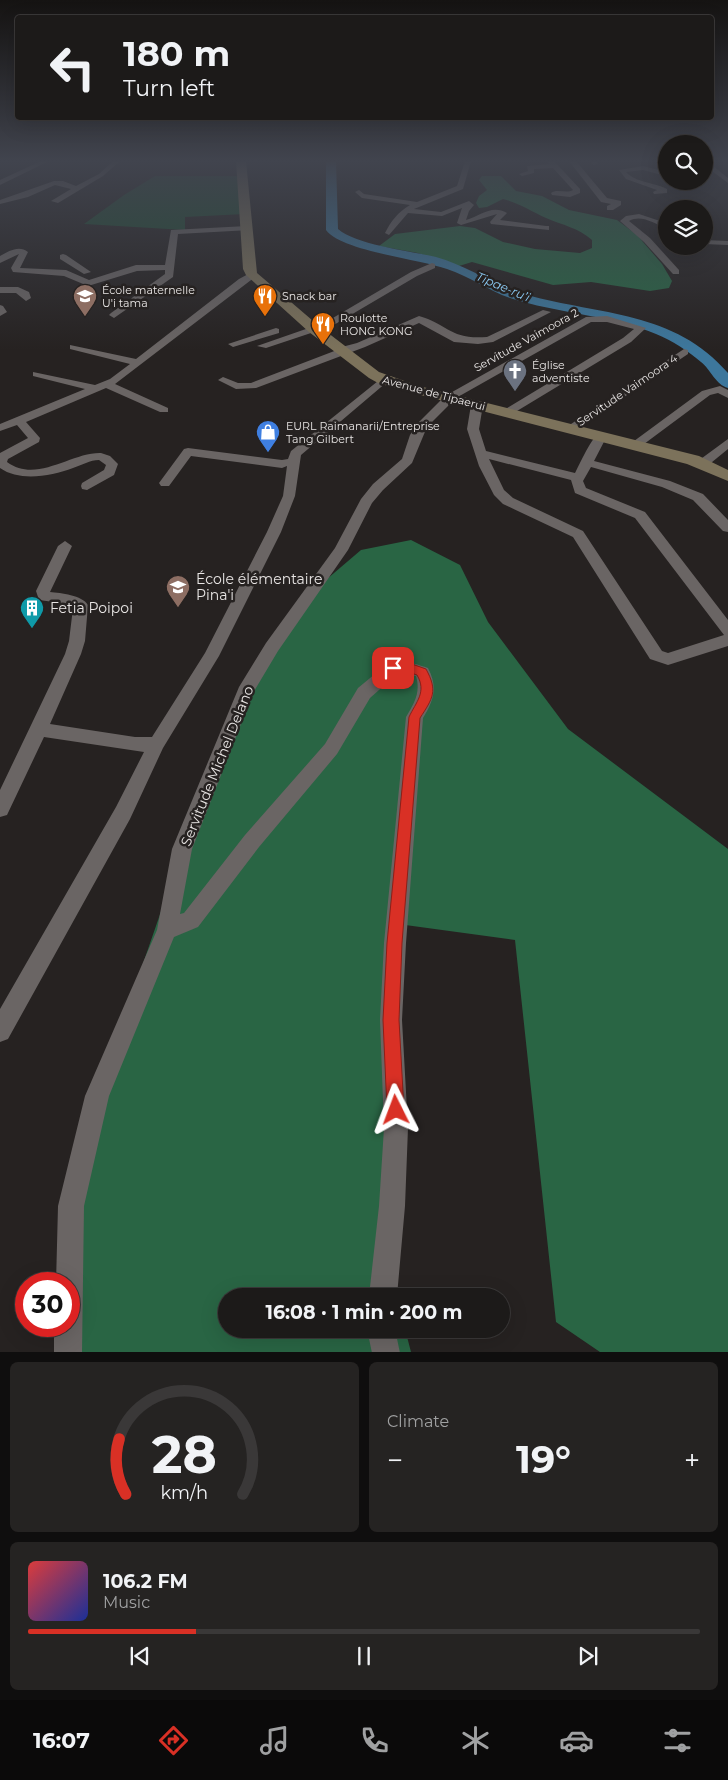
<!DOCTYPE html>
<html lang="en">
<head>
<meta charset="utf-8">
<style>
  body { margin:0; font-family:Montserrat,sans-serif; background:#252322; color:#f1f3f6; height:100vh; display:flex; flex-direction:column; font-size:19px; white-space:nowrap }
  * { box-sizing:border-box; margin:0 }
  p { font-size:16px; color:#a0a1a2 }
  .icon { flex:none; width:28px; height:28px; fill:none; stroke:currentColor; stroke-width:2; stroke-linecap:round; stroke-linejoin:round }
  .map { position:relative; height:1352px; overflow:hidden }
  .details { display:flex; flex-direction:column; gap:10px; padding:10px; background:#0f0e0e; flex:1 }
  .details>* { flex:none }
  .banner { position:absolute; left:15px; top:15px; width:699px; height:105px; border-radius:5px; box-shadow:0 5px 20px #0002,0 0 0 1px #3a3838; background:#1c1a19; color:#f1f3f6; overflow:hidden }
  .controls { position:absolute; left:658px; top:135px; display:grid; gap:10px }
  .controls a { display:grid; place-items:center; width:55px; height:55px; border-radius:50%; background:#1c1a19; box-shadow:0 5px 20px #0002,0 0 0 1px #3a3838; font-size:25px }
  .speed { position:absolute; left:15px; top:1272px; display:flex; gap:10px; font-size:25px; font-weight:700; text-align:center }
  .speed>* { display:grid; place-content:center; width:65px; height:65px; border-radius:50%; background:#1c1a19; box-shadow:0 5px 20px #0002,0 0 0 1px #3a3838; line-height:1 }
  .speed .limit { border:8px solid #d22; background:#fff; color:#111 }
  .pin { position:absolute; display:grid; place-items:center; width:42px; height:42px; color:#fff; margin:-21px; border-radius:10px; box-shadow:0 2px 8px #0006 }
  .me { position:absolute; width:55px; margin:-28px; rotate:357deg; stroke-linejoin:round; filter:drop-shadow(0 0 4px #0008) }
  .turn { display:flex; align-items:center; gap:18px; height:105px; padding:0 25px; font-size:22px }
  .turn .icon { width:65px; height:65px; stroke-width:2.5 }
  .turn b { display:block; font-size:35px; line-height:42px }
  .big { font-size:38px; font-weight:700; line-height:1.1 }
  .details .card { flex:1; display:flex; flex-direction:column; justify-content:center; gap:8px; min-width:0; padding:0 18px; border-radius:8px; background:#252322 }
  .details .dial { align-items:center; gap:0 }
  .dial svg { height:130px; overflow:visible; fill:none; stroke:#3a3838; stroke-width:7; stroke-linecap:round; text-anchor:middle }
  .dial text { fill:#f1f3f6; stroke:none }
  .song { display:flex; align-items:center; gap:15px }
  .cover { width:60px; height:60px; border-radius:8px; background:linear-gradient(135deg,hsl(0 70% 55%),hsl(230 70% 35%)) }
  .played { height:5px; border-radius:2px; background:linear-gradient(90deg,#d93025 25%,#3a3838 25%) }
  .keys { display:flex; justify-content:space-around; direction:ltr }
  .heat { display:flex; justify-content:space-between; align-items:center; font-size:28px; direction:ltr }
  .details .tiles { flex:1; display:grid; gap:10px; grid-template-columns:1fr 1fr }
  .card:last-child { grid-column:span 2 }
  .trip { position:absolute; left:218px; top:1288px; width:292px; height:50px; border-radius:25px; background:#1c1a19; box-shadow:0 5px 20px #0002,0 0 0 1px #3a3838; font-weight:700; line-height:50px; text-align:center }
  .tab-bar { display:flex; height:80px; justify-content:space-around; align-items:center; background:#0b0a0a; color:#a0a1a2 }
  .tab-bar .icon { width:35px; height:35px }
  .tab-bar .on { color:#d93025 }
  .tab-bar b { font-size:22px; color:#f1f3f6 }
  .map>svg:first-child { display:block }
</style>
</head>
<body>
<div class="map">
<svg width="728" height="1353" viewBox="0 0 728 1353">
  <rect width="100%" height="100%" fill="#262221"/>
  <!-- green -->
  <path fill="#1e4d32" d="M155,176H242L245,214L185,217V230L84,224L124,195Z"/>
  <!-- forest -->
  <path fill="#296544" d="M482,176H501L516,191L542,196L569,210L617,220L637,235L662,264L672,281L669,288L650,291L591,282L553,285L472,262L459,266L418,253L379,246L395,234L460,226L475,228L503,242L535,249L580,253L592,248V240C579,228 562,225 546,218C531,211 519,203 503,199L487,207L479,208L476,203L479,196L487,190L479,180Z
    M411,540L460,565L488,622L568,729L728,849V1352H600L556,1322L515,940L398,924L397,1296H226V1329H405L411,1352L66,1353L86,1129L208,775L300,602L361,550Z"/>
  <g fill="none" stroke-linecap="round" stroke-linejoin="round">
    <!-- river -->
    <path fill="#3d779c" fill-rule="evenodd" d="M326,161H336L338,229C356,245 411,251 436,257C468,266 495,286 527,295C599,315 675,311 728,373V388C716,385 711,370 701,362C688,351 673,341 656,334C613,316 565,314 520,301C494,295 472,277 447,269C419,259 341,251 326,230Z"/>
    <!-- street -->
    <path fill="#6a6564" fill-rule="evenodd" d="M41,161H49L0,185V180Z
      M113,161H120L103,176L58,203L51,201L71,189L55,185L28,197L0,204V200L54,181H63L76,186L99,174Z
      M465,161H471L463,189L414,209L441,212L469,201L474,205L469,211L466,220C480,216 492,204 507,213L500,220L546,226H549V230L491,224L490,222L497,214L461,225L457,223L462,208L442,216L408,213L389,235L385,233C391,221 398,212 410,205L362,198L355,192L359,190L364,194L417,202L457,186Z
      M547,161H554L580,189V193L570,197L552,195L551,193C557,188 566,194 573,190L553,168L534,169V173L522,176L519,174L528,171L527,166L549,164Z
      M569,161H576L607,198L621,201V205L613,210H607V206L611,204L601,202Z
      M590,161H596L598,164L593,165Z
      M704,161H707L728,178V183L704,165Z
      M643,166L666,172V176L643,170L626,172C636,183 654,182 667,189V193L654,194L653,192L657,190L626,179L619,170Z
      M639,214L666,223V228C654,224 642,214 629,221L650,238L679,270V274H673L644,242L620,221L626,216Z
      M247,226L251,228L250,230L178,234L173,277L114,318L109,315L111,313L165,274V270L137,271L88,286L64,276L13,272L11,268L19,254L0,263V256C9,251 19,245 28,252L20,268L66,270L89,280L136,265H165L171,230Z
      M704,240L728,241V245L704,244Z
      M63,254L66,255L91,272L84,274L60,259V255Z
      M432,263L435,264V268L417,276L332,326L266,348L257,346L326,322L411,272Z
      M252,272L256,275L255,277L115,384L168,408V412H160L106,388L26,422L40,438L39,442L8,459L7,462C37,484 71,452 101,453L110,456L118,464L114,475L87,490L82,489L81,486L82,483L104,470L106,465L99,460C90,460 82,465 73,468C51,476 20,482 0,468V453L28,438L17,425L0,431V424L85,389L33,376V372L95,385L110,379L130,364L70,349V345L136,359L239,279Z
      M0,287H18L29,292L31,298L26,301L16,293H0Z
      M0,305L3,306L7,312L0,316Z
      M543,310L551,312L493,342L478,344L454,342L419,323L365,347L256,388L236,389L218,380L223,377L238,383H251L337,350L338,348L357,343L419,316C448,324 450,340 487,337Z
      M607,316L646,328L631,342L512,414H504V410L623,338L634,329L607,322H591L456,398L427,427L412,463L383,490L372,503L348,550L278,651L253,693L192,849L180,914L184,913L245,835L325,744L358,688L387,664C401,659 414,663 428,668C438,687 434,700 423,718L406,943L402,1020L408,1128L405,1206L397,1296H369L379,1206L384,1128L380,1020L384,943L406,717C414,703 421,693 416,676L397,674L370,698L337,754L259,847L198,927L174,937L109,1096L84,1206L82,1353H54V1326H69V1284H56L58,1206L85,1096L157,930L172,849L239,687L266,643L335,548L361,499L373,484L402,459L410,435L418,423L445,396L586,317Z
      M276,328L279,329V333L233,347L228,344Z
      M684,349L688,350V354L575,430L571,431L565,428Z
      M383,377L387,378V382L301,455L295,496L281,532L219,656L163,748L130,819L8,1039L0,1042V1009L116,807L144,752L44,737L7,815L0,817V790L65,654L69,641L73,608L61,603L39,600L36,591L58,546L65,541L72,546L50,592C61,593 82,595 88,605L85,641L81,654L50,724L135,737H152L205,653L267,532L283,496L287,466L282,468L191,456L169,486H161L159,483L184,449L188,448L282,460L288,459L291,451Z
      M720,386L728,390V398L718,393L710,395L640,447H632L630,444L702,391Z
      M477,402L483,405L479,429L486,451L575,473C579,466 592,435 601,432L607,436L594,461L670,481L703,494L728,520V532L723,531L693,500L662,487L591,467L583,481L586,488L645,512L728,620V646L668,665L650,659L573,537L503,504L494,495L479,466L467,429L471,405ZM489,459L571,480L575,493L635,518L724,635L668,653L662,651L583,531L513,498L504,490Z
      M728,439V449L706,467H698L696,464L698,461Z
      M367,1329H395L400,1353H372Z"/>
    <!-- secondary -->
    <path fill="#7c725b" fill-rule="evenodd" d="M236,161H246L257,273L319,326L379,372L419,386L699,456L728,470V481L687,464L409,392L378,383L369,378L309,332L246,275L243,269Z"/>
  </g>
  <!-- sky -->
  <linearGradient id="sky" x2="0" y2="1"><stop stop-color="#151312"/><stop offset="0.46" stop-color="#41444e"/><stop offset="1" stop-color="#41444e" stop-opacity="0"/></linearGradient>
  <rect width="728" height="350" fill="url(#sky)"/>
  <!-- route -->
  <path fill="#d93025" stroke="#8d1f18" d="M409,663L426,669C438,691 433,698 420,718L402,943L399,1020L404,1110L402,1116L396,1118L389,1116L387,1110L383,1020L387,943L409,717C416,702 427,692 417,675L408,672L393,673L387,668L393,664Z"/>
  <!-- icons -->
  <defs>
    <g id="school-pin" transform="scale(1.25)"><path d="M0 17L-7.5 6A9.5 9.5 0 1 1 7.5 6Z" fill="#8d6e63" stroke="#262221"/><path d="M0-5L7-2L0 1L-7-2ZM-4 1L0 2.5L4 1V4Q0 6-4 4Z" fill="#fff"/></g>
    <g id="restaurant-pin" transform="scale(1.25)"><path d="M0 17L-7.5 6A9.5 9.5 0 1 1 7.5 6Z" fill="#e8710a" stroke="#262221"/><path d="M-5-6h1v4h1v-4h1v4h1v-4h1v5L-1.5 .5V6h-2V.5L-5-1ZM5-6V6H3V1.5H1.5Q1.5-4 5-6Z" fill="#fff"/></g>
    <g id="church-pin" transform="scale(1.25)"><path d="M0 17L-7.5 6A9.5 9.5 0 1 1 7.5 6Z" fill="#6b7280" stroke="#262221"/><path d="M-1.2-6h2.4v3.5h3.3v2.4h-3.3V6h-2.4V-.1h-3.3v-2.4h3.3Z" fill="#fff"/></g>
    <g id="shop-pin" transform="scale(1.25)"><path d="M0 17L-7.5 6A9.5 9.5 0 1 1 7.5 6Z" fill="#3f7fe0" stroke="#262221"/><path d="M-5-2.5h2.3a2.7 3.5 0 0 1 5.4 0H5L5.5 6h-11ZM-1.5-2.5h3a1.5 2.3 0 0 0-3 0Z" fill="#fff"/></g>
    <g id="building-pin" transform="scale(1.25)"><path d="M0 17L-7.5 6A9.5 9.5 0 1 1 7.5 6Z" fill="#0f9aa8" stroke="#262221"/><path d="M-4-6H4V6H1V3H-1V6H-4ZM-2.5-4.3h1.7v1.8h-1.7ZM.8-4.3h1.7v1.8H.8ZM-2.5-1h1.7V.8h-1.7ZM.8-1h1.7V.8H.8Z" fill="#fff"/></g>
  </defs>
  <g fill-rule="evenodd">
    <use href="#school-pin" x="85" y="296"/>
    <use href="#restaurant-pin" x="265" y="296"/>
    <use href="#restaurant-pin" x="323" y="324"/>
    <use href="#church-pin" x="515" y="371"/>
    <use href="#shop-pin" x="268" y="432"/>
    <use href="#school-pin" x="178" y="587"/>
    <use href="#building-pin" x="32" y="608"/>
  </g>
  <g text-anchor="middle" stroke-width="5" stroke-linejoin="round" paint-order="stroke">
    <!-- far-poi labels -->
    <g font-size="11" fill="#e8e5e4" stroke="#262221" text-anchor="start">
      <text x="102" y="294">École maternelle<tspan x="102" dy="13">U'i tama</tspan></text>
      <text x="282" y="300">Snack bar</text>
      <text x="340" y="322">Roulotte<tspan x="340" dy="13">HONG KONG</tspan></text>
      <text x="532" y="369">Église<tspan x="532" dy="13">adventiste</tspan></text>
      <text x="286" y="430">EURL Raimanarii/Entreprise<tspan x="286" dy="13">Tang Gilbert</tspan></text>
    </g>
    <!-- far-street labels -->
    <g font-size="11" fill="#e8e5e4" stroke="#262221">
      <text transform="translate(526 340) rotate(-29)" y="4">Servitude Vaimoora 2</text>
      <text transform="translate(627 390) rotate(-34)" y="4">Servitude Vaimoora 4</text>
      <text transform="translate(434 393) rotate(15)" y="4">Avenue de Tipaerui</text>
    </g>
    <!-- far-water labels -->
    <g font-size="12" font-style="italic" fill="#8fd0fc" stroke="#262221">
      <text transform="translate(503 287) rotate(23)" y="4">Tipae-ru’i</text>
    </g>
    <!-- poi labels -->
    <g font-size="14" fill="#e8e5e4" stroke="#262221" text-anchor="start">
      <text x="196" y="584">École élémentaire<tspan x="196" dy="16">Pina'i</tspan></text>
      <text x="50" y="613">Fetia Poipoi</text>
    </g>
    <!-- street labels -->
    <g font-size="14" fill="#e8e5e4" stroke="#262221">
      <text transform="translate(217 766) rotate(-68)" y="5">Servitude Michel Delano</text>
    </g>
  </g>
</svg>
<div class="controls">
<a><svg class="icon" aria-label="search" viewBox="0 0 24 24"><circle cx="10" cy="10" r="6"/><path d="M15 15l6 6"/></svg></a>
<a><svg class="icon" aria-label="layers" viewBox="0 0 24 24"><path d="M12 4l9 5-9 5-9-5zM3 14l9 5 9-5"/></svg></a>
</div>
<div class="speed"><div class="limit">30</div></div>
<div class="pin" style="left:393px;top:668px;background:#d93025"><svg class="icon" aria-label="arrive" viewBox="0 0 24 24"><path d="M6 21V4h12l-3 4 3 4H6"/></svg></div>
<svg class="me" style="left:396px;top:1110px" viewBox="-20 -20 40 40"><path d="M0-17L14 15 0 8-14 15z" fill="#d93025" stroke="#fff" stroke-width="4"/></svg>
<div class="trip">16:08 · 1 min · 200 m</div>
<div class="banner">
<div class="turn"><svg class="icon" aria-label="left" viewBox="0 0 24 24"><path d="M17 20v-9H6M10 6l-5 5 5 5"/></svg><div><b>180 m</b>Turn left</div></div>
</div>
</div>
<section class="details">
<div class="tiles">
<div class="card dial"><svg viewBox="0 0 100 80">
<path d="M14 69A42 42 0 1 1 86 69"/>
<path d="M14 69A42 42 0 0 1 10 35" stroke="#d93025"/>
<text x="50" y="56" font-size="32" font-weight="700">28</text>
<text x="50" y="72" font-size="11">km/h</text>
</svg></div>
<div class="card"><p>Climate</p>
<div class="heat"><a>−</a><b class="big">19°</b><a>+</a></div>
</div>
<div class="card">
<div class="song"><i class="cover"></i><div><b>106.2 FM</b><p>Music</p></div></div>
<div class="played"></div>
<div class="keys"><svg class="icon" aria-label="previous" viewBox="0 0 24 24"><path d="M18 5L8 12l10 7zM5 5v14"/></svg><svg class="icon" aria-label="pause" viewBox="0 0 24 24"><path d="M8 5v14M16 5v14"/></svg><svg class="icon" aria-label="next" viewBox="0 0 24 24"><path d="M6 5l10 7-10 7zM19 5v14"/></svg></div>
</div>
</div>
</section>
<nav class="tab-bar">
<b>16:07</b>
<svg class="icon on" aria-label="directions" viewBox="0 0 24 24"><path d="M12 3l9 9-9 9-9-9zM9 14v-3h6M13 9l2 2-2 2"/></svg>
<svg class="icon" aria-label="music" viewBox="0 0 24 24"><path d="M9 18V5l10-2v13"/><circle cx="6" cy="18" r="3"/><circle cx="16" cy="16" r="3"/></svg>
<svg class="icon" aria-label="phone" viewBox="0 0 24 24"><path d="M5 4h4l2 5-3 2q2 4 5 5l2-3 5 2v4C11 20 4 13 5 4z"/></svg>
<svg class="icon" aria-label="climate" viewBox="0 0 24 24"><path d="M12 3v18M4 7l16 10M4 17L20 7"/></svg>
<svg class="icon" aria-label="car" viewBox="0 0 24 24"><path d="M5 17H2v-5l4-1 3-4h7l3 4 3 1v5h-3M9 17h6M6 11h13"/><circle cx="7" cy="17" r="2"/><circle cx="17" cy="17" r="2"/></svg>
<svg class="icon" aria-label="filters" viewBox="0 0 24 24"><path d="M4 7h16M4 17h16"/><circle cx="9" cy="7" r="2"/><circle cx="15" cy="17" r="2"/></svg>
</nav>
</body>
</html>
